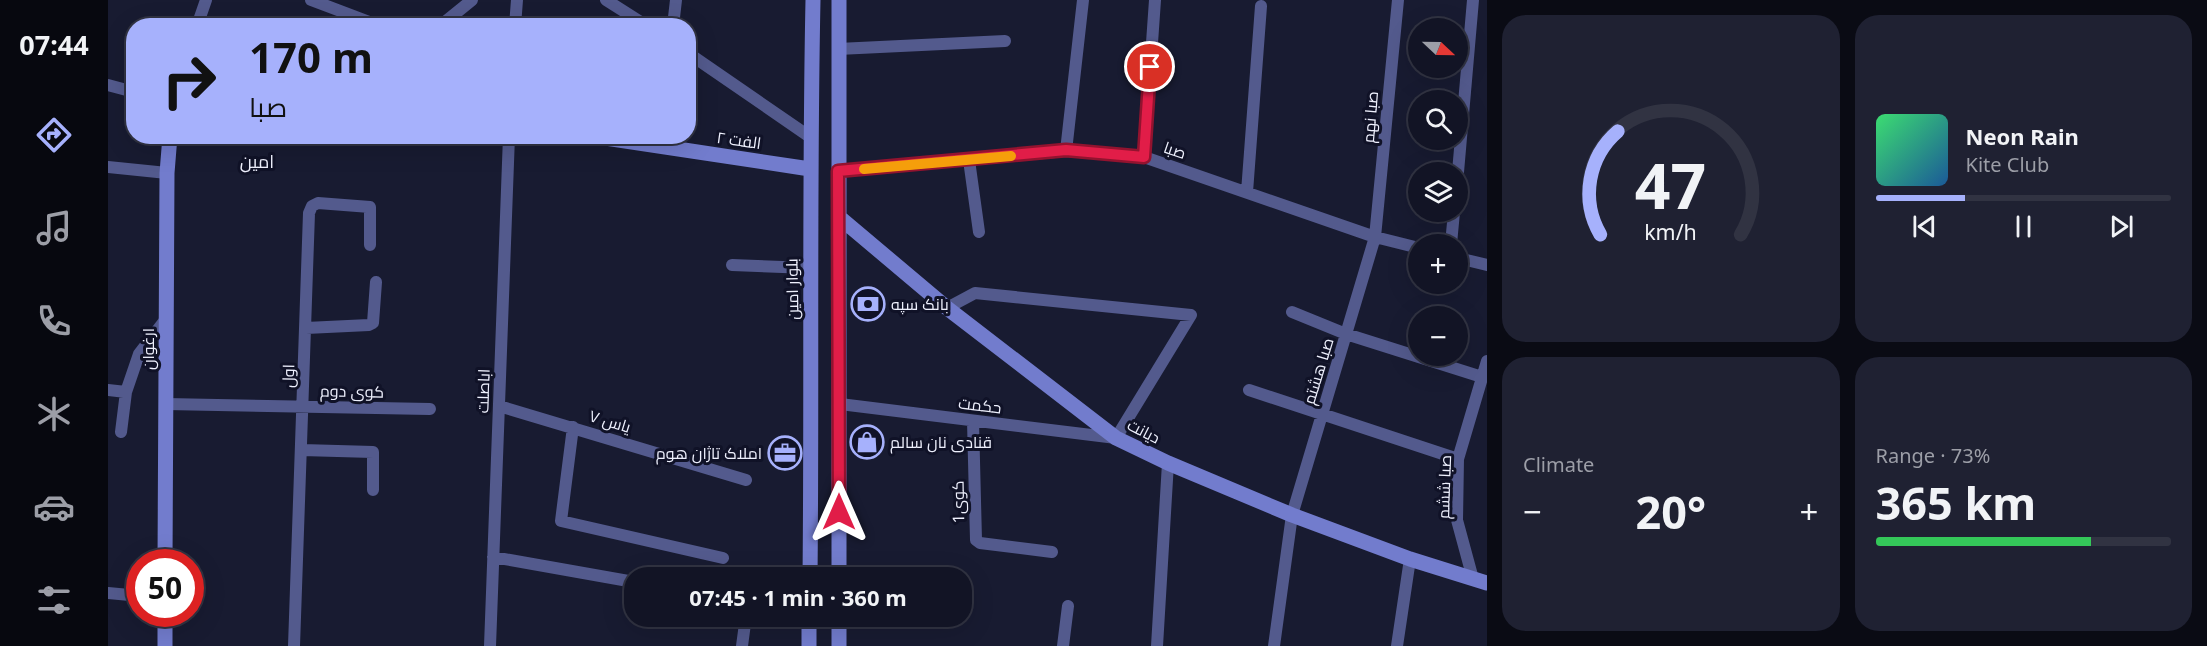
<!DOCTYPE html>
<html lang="en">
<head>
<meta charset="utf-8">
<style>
  body { margin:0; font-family:"Noto Sans",Cairo,sans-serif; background:#1f2132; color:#f1f3f6; height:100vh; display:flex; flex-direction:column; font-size:22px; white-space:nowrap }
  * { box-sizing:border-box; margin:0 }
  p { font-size:20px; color:#9c9ea7 }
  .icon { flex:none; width:33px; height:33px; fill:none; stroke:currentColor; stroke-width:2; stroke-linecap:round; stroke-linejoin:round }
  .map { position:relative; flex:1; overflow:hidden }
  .sheet { display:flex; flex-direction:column; gap:15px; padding:15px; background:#0a0b14; width:720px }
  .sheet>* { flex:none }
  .guide { position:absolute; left:18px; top:18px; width:570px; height:126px; border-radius:24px; box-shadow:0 6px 24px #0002,0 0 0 2px #313342; background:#a6b1fc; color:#111; overflow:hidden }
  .needle { width:39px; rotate:112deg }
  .controls { position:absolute; left:1300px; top:18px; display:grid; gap:12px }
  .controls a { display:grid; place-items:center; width:60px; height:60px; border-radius:50%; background:#121425; box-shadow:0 6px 24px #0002,0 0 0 2px #313342; font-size:30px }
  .speed { position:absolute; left:18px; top:549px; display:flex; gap:12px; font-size:30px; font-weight:700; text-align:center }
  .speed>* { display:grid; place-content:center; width:78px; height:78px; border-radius:50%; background:#121425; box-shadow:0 6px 24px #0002,0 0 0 2px #313342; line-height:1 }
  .speed .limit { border:9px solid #d22; background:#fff; color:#111 }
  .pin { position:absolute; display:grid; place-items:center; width:51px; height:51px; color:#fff; margin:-26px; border:3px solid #fff; border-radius:50%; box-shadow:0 2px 6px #0007 }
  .me { position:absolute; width:66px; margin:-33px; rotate:0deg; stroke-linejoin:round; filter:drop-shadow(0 0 4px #0008) }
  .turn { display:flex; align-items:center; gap:21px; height:126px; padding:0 24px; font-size:27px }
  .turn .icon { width:78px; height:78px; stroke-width:2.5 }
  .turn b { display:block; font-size:42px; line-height:51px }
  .big { font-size:45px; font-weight:700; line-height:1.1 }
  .sheet .card { flex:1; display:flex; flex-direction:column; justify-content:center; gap:9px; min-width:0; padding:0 21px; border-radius:24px; background:#1f2132 }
  .sheet .dial { align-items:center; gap:0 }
  .dial svg { height:156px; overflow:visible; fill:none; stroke:#313342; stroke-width:7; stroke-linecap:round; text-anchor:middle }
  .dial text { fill:#f1f3f6; stroke:none }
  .song { display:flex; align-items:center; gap:18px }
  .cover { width:72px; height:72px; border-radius:9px; background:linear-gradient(135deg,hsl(140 70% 55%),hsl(210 70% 35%)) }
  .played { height:6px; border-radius:3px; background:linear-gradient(90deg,#a6b1fc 30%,#313342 30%) }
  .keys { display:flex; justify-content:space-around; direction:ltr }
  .heat { display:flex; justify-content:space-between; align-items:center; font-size:33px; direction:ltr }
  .charge { height:9px; border-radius:4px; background:linear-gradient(90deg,#34c759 73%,#313342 0) }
  .sheet .tiles { flex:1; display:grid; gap:15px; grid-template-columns:repeat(2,1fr) }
  .trip { position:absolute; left:516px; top:567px; width:348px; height:60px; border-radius:24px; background:#121425; box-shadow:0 6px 24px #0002,0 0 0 2px #313342; font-weight:700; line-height:60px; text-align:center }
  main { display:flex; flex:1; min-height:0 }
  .dock { display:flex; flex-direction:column; width:108px; justify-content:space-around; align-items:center; background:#07080f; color:#9c9ea7 }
  .dock .icon { width:42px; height:42px }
  .dock .current { color:#a6b1fc }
  .dock b { font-size:27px; color:#f1f3f6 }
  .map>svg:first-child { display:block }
</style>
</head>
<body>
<main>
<nav class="dock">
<b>07:44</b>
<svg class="icon current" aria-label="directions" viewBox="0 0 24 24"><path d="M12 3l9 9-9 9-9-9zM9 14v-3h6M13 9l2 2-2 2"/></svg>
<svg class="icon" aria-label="music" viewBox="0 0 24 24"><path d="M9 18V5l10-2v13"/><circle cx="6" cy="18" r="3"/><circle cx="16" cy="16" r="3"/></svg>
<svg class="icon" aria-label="phone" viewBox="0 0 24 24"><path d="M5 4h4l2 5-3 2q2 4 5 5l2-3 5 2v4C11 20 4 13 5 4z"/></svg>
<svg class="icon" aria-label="climate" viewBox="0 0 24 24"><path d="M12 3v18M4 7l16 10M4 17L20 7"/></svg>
<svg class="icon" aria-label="car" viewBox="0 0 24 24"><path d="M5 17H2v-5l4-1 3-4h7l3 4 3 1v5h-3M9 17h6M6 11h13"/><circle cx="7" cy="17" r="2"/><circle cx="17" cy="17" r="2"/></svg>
<svg class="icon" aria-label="filters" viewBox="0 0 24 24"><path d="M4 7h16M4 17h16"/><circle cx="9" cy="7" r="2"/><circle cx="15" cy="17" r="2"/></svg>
</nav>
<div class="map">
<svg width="1379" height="646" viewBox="0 0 1379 646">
  <rect width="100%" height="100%" fill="#181b31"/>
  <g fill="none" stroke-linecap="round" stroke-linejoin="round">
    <!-- street -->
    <path stroke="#535a8d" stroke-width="12" d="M203,0L272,26
      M498,0L539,26
      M89,26L98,0
      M332,26L364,0
      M407,26L409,0
      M565,26L568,0
      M730,49L897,41
      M580,53L702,137
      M0,85L26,92
      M958,151L975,0
      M1036,157L1047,0
      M861,160L871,232
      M0,167L59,173
      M730,171L958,151L1036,157L1267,237L1311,248
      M1350,172L1365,0
      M1139,192L1153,6
      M1343,244L1346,212
      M1350,258L1379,265
      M624,265L702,268
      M1184,312L1238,334L1374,377
      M198,328L261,325L265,323L268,282
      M0,390L18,392
      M1141,390L1350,459
      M58,404L322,409
      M732,404L1008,438L1083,315L867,293L839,308
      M391,406L638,480
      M865,421L868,540L872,543L944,552
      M465,427L453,521L615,558
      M13,432L18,392L31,354L58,319
      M194,450L265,452V490
      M385,557L526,582
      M1365,579L1349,520L1350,459L1379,361
      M0,593L32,596
      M186,646L201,213L204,206L210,203L262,207V245
      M382,646L401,136
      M634,646L638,616
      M955,646L960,606
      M1049,646L1060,463
      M1166,646L1184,515L1267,237L1290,0
      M1289,646L1302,559"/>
    <!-- secondary -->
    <path stroke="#727ccd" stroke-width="15" d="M484,136L702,169
      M731,217L839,308L1008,438L1060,463L1184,515L1302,559L1379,583
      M57,562L59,173L62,136
      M702,578C704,385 701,193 705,0
      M731,578V0
      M57,646V614
      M701,646V616
      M731,646V616"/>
  </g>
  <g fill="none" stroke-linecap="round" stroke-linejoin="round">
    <!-- route casing -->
    <g stroke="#92132f" stroke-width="15">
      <path id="route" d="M731,512L730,171L958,150L1036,157L1042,67"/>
    </g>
    <!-- route -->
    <use href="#route" stroke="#e11d48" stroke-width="10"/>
    <!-- slow -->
    <path stroke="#f59e0b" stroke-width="10" d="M756,169L903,156"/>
  </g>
  <!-- icons -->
  <defs>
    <g id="bank-ring" transform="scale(1.725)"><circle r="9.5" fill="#101227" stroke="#a6b1fc" stroke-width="1.5"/><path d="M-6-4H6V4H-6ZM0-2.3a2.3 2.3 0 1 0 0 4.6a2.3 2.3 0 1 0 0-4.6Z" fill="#a6b1fc"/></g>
    <g id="shop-ring" transform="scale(1.725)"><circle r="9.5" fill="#101227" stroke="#a6b1fc" stroke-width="1.5"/><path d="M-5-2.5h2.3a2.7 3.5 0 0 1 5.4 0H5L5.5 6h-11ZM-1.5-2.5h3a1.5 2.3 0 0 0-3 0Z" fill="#a6b1fc"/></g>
    <g id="office-ring" transform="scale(1.725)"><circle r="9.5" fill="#101227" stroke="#a6b1fc" stroke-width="1.5"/><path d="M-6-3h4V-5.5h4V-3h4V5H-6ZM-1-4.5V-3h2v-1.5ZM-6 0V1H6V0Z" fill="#a6b1fc"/></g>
  </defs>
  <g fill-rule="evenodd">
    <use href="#bank-ring" x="760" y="304"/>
    <use href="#shop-ring" x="759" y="442"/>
    <use href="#office-ring" x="677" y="453"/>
  </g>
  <g text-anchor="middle" stroke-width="6" stroke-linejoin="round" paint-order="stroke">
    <!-- street labels -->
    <g font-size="16" fill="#eef0fd" stroke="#101227">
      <text transform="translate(1262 117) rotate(-85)" y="6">صبا نهم</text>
      <text transform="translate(631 140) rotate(8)" y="6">الفت ۲</text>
      <text transform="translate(1067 150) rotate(19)" y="6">صبا</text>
      <text transform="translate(684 289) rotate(-91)" y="6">بلوار امین</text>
      <text transform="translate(40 349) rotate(-90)" y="6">ارغوان</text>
      <text transform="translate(1210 371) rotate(-73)" y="6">صبا هشتم</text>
      <text transform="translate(180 376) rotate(-89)" y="6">اول</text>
      <text transform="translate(244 391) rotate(1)" y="6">کوی دوم</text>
      <text transform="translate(375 391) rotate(-88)" y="6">اباصلت</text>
      <text transform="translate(872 405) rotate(7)" y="6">حکمت</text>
      <text transform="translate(502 421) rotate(17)" y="6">یاس ۷</text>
      <text transform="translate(1036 431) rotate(27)" y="6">دیانت</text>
      <text transform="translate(1336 487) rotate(-88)" y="6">صبا ششم</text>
      <text transform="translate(850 502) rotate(-91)" y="6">کوی1</text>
    </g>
    <!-- poi labels -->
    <g font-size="16" fill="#eef0fd" stroke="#101227" text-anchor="start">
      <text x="783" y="310">بانک سپه</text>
      <text x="782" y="448">قنادی نان سالم</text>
      <text x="654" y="459" text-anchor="end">املاک تاژان هوم</text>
    </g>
    <!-- neighbourhood labels -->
    <g font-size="18" fill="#eef0fd" stroke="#101227">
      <text x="149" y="168">امین</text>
    </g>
  </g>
</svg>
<div class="controls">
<a><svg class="needle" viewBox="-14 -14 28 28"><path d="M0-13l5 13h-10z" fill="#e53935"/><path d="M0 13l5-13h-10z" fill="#9c9ea7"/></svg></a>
<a><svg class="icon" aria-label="search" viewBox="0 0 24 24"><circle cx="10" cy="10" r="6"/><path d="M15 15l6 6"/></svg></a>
<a><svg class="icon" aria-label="layers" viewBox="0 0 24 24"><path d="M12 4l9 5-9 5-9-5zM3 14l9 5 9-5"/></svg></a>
<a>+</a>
<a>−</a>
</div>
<div class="speed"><div class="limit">50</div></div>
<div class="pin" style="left:1042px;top:67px;background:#d93025"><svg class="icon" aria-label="arrive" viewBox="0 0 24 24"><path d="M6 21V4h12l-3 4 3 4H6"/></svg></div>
<svg class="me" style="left:731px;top:512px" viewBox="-20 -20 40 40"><path d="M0-17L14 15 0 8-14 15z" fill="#e11d48" stroke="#fff" stroke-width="4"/></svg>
<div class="trip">07:45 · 1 min · 360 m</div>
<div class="guide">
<div class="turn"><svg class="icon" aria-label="right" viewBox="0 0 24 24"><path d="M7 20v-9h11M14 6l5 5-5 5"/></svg><div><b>170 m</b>صبا</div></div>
</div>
</div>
<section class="sheet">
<div class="tiles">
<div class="card dial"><svg viewBox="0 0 100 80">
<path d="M14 69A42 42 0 1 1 86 69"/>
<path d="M14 69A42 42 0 0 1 23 16" stroke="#a6b1fc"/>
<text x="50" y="56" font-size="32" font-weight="700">47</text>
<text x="50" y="72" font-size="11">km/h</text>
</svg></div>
<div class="card">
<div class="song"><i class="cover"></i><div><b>Neon Rain</b><p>Kite Club</p></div></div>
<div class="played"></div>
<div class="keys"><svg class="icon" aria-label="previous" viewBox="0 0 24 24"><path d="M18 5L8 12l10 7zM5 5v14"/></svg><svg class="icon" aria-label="pause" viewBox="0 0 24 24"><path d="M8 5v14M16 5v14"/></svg><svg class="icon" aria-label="next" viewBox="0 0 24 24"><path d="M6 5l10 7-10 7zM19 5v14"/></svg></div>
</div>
<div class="card"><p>Climate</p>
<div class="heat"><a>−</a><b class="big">20°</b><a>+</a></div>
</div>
<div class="card"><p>Range · 73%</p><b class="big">365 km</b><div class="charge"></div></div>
</div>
</section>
</main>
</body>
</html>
